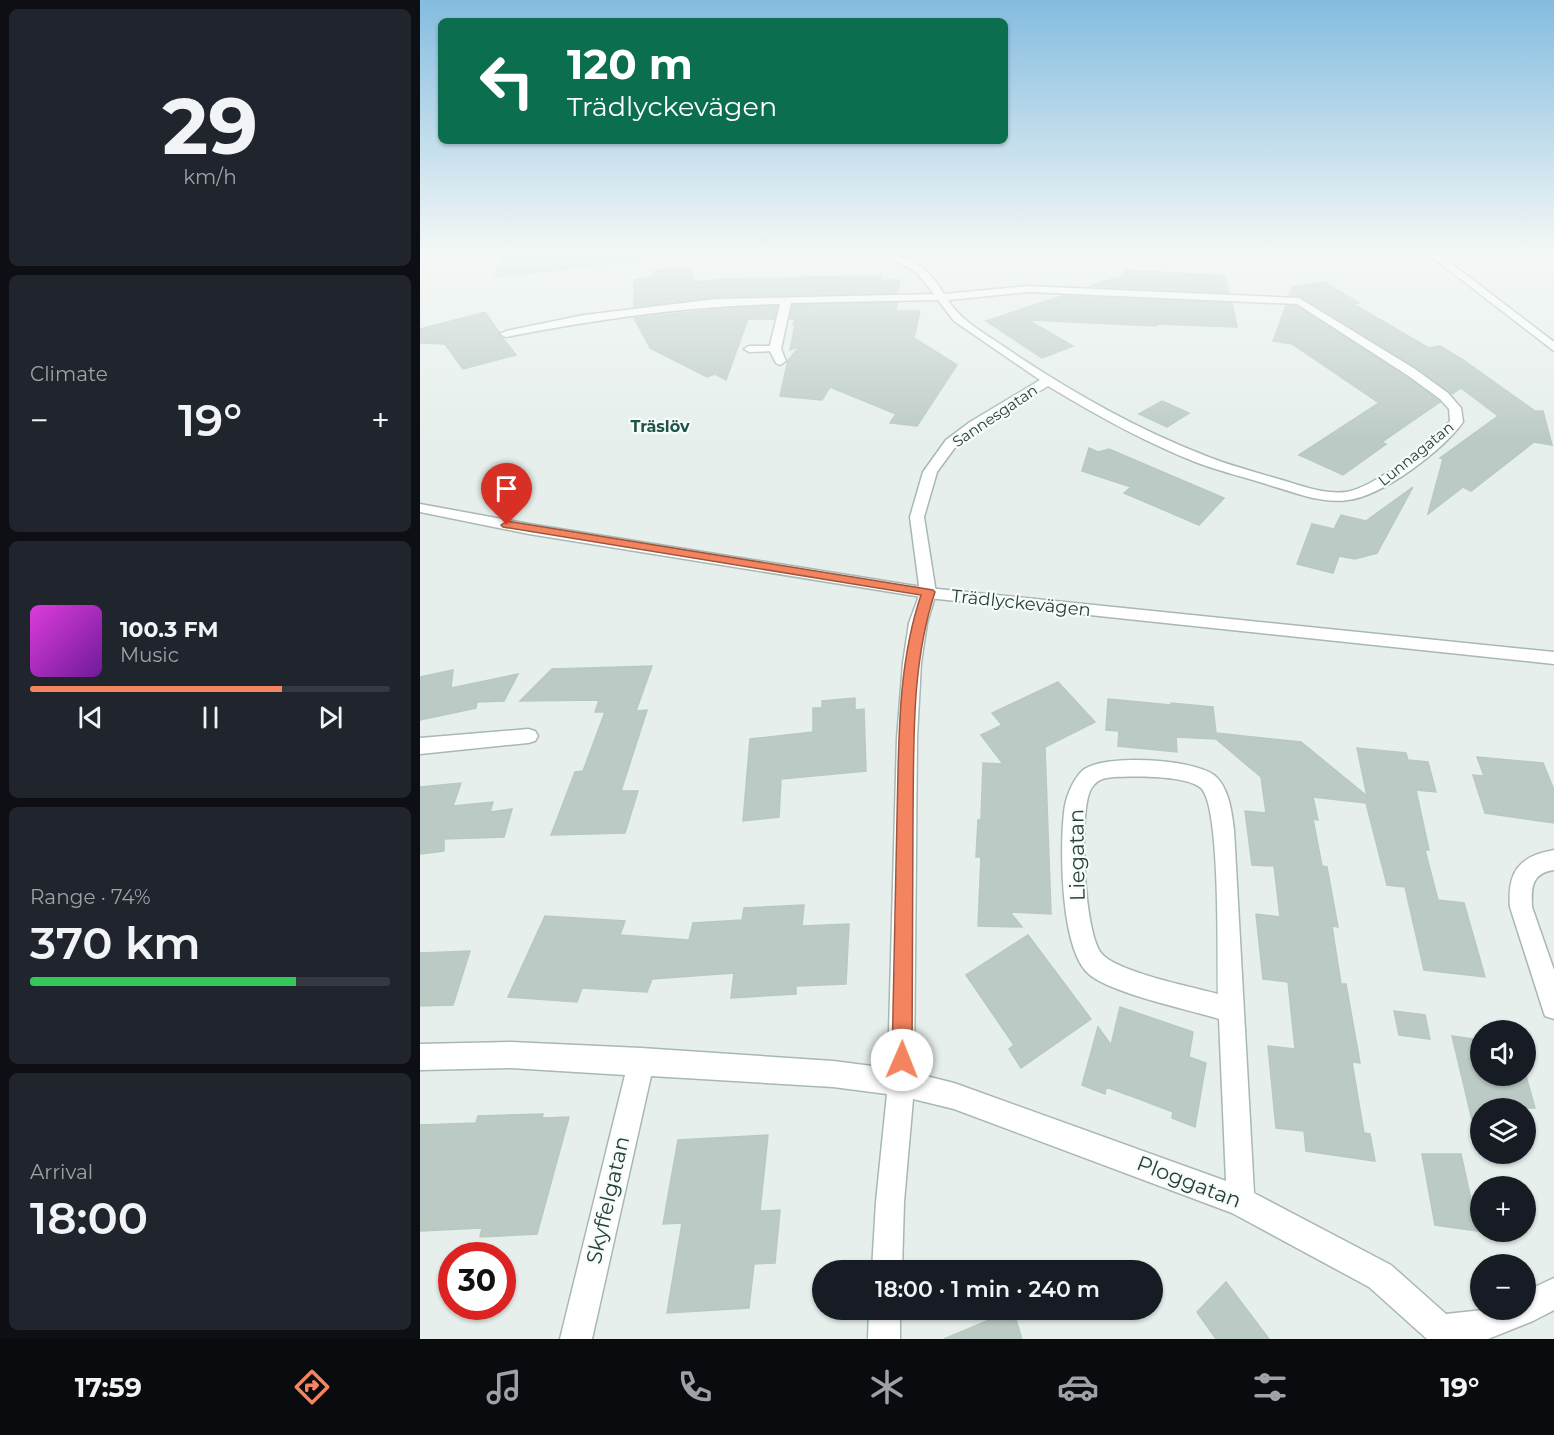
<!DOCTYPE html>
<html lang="en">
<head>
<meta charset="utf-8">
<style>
  body { margin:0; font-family:Montserrat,sans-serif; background:#20242c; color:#f1f3f6; height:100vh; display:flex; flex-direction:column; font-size:22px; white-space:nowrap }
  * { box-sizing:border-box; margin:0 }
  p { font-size:20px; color:#9ea1a6 }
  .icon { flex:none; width:33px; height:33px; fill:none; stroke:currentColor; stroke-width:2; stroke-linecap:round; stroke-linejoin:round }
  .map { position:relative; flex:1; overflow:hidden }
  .panel { display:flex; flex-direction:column; gap:9px; padding:9px; background:#0d0f14; width:420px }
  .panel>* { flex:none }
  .top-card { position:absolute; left:18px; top:18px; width:570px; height:126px; border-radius:9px; box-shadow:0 2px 4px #0004; background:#0b6e4f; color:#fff; overflow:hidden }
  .controls { position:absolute; left:1050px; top:1020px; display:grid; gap:12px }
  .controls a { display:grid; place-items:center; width:66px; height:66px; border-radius:50%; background:#171b24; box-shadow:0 2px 4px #0004; font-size:30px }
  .speed { position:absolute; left:18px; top:1242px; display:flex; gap:12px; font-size:30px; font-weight:700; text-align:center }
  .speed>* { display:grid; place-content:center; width:78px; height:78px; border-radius:50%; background:#171b24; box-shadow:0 2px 4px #0004; line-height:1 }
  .speed .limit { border:9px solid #d22; background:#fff; color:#111 }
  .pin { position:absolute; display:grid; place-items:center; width:51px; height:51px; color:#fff; margin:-62px -26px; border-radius:50% 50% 50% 0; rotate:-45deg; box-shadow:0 0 6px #0007 }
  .pin .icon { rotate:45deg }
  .me { position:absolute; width:66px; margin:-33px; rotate:1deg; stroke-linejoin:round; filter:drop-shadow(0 0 4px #0008) }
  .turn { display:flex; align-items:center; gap:21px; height:126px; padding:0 30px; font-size:27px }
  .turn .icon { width:78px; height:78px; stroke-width:2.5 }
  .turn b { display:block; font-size:42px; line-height:51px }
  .big { font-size:45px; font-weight:600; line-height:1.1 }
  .panel .widget { flex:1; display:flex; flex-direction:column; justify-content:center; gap:9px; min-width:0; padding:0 21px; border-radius:9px; background:#20242c }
  .panel .dial { align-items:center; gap:0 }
  .dial b { font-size:78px; line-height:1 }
  .song { display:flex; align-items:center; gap:18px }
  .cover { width:72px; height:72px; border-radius:9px; background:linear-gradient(135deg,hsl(300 70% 55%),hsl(280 70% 35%)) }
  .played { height:6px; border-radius:3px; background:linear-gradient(90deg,#f4845f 70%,#363941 70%) }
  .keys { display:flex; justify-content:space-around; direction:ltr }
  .heat { display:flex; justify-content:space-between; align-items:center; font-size:33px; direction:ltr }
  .charge { height:9px; border-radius:4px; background:linear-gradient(90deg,#34c759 74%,#363941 0) }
  .trip { position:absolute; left:392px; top:1260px; width:351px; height:60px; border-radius:30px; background:#171b24; box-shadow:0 2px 4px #0004; font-weight:600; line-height:60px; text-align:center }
  .tab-bar { display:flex; height:96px; justify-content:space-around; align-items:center; background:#090b0e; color:#9ea1a6 }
  .tab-bar .icon { width:42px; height:42px }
  .tab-bar .active { color:#f4845f }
  .tab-bar b { font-size:27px; color:#f1f3f6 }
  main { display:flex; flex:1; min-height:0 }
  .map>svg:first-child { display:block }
</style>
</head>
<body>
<main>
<section class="panel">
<div class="widget dial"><b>29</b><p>km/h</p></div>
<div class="widget"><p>Climate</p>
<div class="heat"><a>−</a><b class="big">19°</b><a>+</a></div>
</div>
<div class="widget">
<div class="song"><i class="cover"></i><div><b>100.3 FM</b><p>Music</p></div></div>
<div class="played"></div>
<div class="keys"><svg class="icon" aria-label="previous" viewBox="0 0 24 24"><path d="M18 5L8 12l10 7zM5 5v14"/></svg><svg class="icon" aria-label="pause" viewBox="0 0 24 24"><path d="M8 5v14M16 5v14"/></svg><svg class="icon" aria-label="next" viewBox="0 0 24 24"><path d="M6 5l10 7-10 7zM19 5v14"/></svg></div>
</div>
<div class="widget"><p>Range · 74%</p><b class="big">370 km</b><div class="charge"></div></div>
<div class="widget"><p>Arrival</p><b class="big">18:00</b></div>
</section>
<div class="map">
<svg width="1134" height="1339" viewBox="0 0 1134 1339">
  <rect width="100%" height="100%" fill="#e6efeb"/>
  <!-- green -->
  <path fill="#bfe0c8" d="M84,254H291L257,256L79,278L73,274Z"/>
  <!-- building -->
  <path fill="#bbcac4" stroke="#b8c9c2" stroke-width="1.5" d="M271,267L273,282L309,279L436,276H461V280H480L478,293L296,297L214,307V280L236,275L235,270Z
    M704,270L805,276L809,293L670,286L705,275Z
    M904,282L939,303L933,304L1009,348L1020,346L1043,360L1115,411H1123L1132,445L1114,442L1051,491L1043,487L1008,514L1023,459L1020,458L1078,416L1041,388L1032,394L996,367L880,296L869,295L872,287Z
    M642,296L812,303L817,327L735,324L736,326L608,320L653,346L622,358L566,321Z
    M477,303L476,311H500L494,338L537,365L497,426L470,423L476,414L410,387L402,400L360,396L368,360L380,346L370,350L375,325H373L375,319H370L373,305Z
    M357,306L354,319H328L306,380L295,374L287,377L230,348L214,318L291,310Z
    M866,306H876L986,377L1020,402L962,442L966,444L923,475L879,455L959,403L872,344L853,341Z
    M65,312L79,332L78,335L83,338L96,355L43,369L25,344L0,343V329Z
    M742,401L769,413L747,427L719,414Z
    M669,448L678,452L689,449L804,498L779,525L704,493L711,487L662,471Z
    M993,487L957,553L935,559L919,556L913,573L877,564L892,524L914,529L921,515L946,521Z
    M232,666L216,711L227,710L201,791H218L205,833L131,835L155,772L163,771L185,712H175L179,700L100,701L132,669Z
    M33,670L31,688L98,674L84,701L57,702L56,708L0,720V677Z
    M638,682L675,722L625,747L631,914L590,912L602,927L558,926L561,857H556L558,820H561L563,763L583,764L561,735L582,725L572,713Z
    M435,698V710L444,709L446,771L361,779L359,817L323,821L330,739L393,732V708H402V701Z
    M688,699L751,705V703L793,707L796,733L881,742L947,796L937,748L986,753L988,760L1008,762L1016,792L996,790L1009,850H1005L1018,900L1044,903L1065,977L1004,970L985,887L967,885L946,803L893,797L898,820L893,819L902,866L907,867L918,927L912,926L921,984H926L940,1063L932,1062L944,1133L950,1134L955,1161L886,1151L884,1131L856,1128L848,1046L875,1049L868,982L843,979L836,914L860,917L854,866L832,865L825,811L846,813L841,777L796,739L756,737L757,752L698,746L699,731L686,730Z
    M1057,757L1123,763L1134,790V823L1065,813L1053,775L1064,776Z
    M41,783L33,806L73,802L70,812L92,809L84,837L24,839V851L0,854V787Z
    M384,905L382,926L429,924L426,984L376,986V994L311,998L314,973L232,979L227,992L162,988L157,1002L88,997L125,916L205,921L200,935L269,940L273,923L322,920L324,908Z
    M608,935L671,1019L601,1068L589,1049L594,1045L546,975Z
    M50,951L33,1005L0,1006V953Z
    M700,1007L773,1032L769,1057L786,1063L775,1127L752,1118L753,1112L719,1099L686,1087L685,1094L662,1085L678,1027L691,1045Z
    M974,1011L1005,1015L1010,1039L979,1035Z
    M1032,1036L1060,1040V1076H1106L1115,1108H1060V1119L1052,1120Z
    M123,1114L122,1118L149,1117L117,1234L60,1237L62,1228L0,1231V1125L56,1123L58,1116Z
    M348,1135L340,1211L360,1210L355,1263L334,1264L329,1308L247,1313L262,1223L243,1224L258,1140Z
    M1002,1154H1041L1058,1231L1015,1225Z
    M806,1282L849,1339H796L777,1312Z
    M593,1310L602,1339H524Z"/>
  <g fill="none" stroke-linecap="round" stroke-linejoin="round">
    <!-- service casing -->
    <g stroke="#a8b8b2" stroke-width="3">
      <path id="service" d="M355,346L358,347V351L329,352L324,349L329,346Z"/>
    </g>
    <!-- minor casing -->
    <g stroke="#a8b8b2" stroke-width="3">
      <path id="minor" d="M463,254C491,254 510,270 524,294L608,286L879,298L995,369L1028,393L1041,408L1043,422C1023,450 963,496 928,500C902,504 877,493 852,486C828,478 802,472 778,463C726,443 676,415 628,386L560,428L536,446L517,472L504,517L516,593L507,623L501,663L497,738L494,1073L534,1083L806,1181L799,1019C767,1009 694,994 670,975C640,952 640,848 644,813C645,799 652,781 662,771C682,753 773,759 794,775C809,787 812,813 814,830L834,1193L971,1265L1026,1314L1063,1310H1106V1291L1134,1278V1310L1113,1321L1068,1339H1007L949,1287L812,1213L534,1109L493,1099L484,1202L482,1270H452L456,1202L467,1094L413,1087L231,1076L172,1339H140L205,1075L91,1068L0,1070V1044L91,1042L221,1048L413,1061L468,1068L477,738L483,663L489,623L500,593L490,517L503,472L526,440L550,422L620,380L534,321L518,300L371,303L361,349L366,361L360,365L356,363L349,349L360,304C267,306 177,319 86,337L80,334L86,331L164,315L296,299L514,294L496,272ZM608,292L877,304L987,375L1020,399L1029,409L1030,421C1011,443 954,488 926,492C902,495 878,484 855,478C832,471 808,465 786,456C714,428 646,389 583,346C564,333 540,320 528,300ZM694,777C714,776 766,775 781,788C801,806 797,960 798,994C773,987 697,972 682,954C664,935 658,812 671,789C677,779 684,778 694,777Z
        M108,729L115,731L118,736L115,741L108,743L0,754V738Z
        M1134,850V870C1112,873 1111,887 1112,907L1134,970V1019L1125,1016L1122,1007L1090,907C1087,872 1099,856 1134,850Z
        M449,1310H480V1339H448Z"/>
    </g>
    <!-- tertiary casing -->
    <g stroke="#a8b8b2" stroke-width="3">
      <path id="tertiary" d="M0,504L109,524L508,588L1134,652V664L508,598L109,534L0,512Z"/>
    </g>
    <!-- secondary casing -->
    <g stroke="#a4bbb3" stroke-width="3">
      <path id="secondary" d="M1008,254H1019L1134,342V351Z"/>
    </g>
    <!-- service -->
    <use href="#service" fill="#fff" fill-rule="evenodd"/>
    <!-- minor -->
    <use href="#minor" fill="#fff" fill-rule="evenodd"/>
    <!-- tertiary -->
    <use href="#tertiary" fill="#fff" fill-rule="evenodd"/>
    <!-- secondary -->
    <use href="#secondary" fill="#fff" fill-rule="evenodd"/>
  </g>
  <!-- sky -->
  <linearGradient id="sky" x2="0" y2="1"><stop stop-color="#84bce0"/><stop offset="0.57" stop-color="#f4f8f6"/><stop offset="1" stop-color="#f4f8f6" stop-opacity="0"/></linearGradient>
  <rect width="1134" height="442" fill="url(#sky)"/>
  <!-- route -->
  <path fill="#f4845f" stroke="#9f563e" stroke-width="1.5" d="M87,521L513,590L515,592C491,665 494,743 493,818C493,899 492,979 492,1060L489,1067L482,1070L475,1067L472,1060C474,979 476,898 477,817C479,743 477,666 501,595L83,527L81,525Z"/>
  <g text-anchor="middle" stroke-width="4.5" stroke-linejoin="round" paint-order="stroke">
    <!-- far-street labels -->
    <g font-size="15" fill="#24423a" stroke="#f7fbf9">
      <text transform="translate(575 416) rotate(-34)" y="5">Sannesgatan</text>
      <text transform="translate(996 454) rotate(-39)" y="5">Lunnagatan</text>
    </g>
    <!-- far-neighbourhood labels -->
    <g font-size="16" font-weight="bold" fill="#1f5548" stroke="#f7fbf9">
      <text x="240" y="432">Träslöv</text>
    </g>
    <!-- street labels -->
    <g font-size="18" fill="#24423a" stroke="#f7fbf9">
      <text transform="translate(601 603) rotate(6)" y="6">Trädlyckevägen</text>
    </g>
    <!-- near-street labels -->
    <g font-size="21" fill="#24423a" stroke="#f7fbf9">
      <text transform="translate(657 855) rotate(-91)" y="7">Liegatan</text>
      <text transform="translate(769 1182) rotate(21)" y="7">Ploggatan</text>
      <text transform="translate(188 1200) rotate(-77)" y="7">Skyffelgatan</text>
    </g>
  </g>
</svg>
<div class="controls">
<a><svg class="icon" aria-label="sound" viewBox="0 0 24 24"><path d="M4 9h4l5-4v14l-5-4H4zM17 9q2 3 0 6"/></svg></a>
<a><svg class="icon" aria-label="layers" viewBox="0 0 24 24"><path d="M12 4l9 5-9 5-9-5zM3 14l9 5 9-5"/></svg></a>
<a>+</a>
<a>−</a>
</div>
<div class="speed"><div class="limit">30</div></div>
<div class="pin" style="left:87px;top:525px;background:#d93025"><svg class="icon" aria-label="arrive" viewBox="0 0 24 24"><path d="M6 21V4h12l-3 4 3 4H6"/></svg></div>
<svg class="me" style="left:482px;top:1060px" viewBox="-20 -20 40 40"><circle r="19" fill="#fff"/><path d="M0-13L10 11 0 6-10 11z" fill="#f4845f"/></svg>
<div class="trip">18:00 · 1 min · 240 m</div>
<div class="top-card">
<div class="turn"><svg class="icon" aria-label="left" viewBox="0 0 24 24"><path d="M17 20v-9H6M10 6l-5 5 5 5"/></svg><div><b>120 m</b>Trädlyckevägen</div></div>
</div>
</div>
</main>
<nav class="tab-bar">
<b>17:59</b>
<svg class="icon active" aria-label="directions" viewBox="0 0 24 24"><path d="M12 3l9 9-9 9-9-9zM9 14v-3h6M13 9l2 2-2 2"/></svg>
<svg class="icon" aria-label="music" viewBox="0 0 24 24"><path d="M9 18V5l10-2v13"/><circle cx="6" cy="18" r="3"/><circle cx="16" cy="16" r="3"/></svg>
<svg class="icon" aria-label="phone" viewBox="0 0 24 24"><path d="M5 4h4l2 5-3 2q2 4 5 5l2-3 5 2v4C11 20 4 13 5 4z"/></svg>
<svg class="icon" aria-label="climate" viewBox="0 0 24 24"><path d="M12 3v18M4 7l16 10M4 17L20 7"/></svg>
<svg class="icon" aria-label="car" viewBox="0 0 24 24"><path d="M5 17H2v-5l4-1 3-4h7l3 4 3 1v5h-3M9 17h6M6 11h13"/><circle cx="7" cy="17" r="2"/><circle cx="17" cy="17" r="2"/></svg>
<svg class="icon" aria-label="filters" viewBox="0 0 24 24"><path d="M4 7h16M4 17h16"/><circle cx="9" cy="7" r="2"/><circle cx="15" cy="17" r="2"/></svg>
<b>19°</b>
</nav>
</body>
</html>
